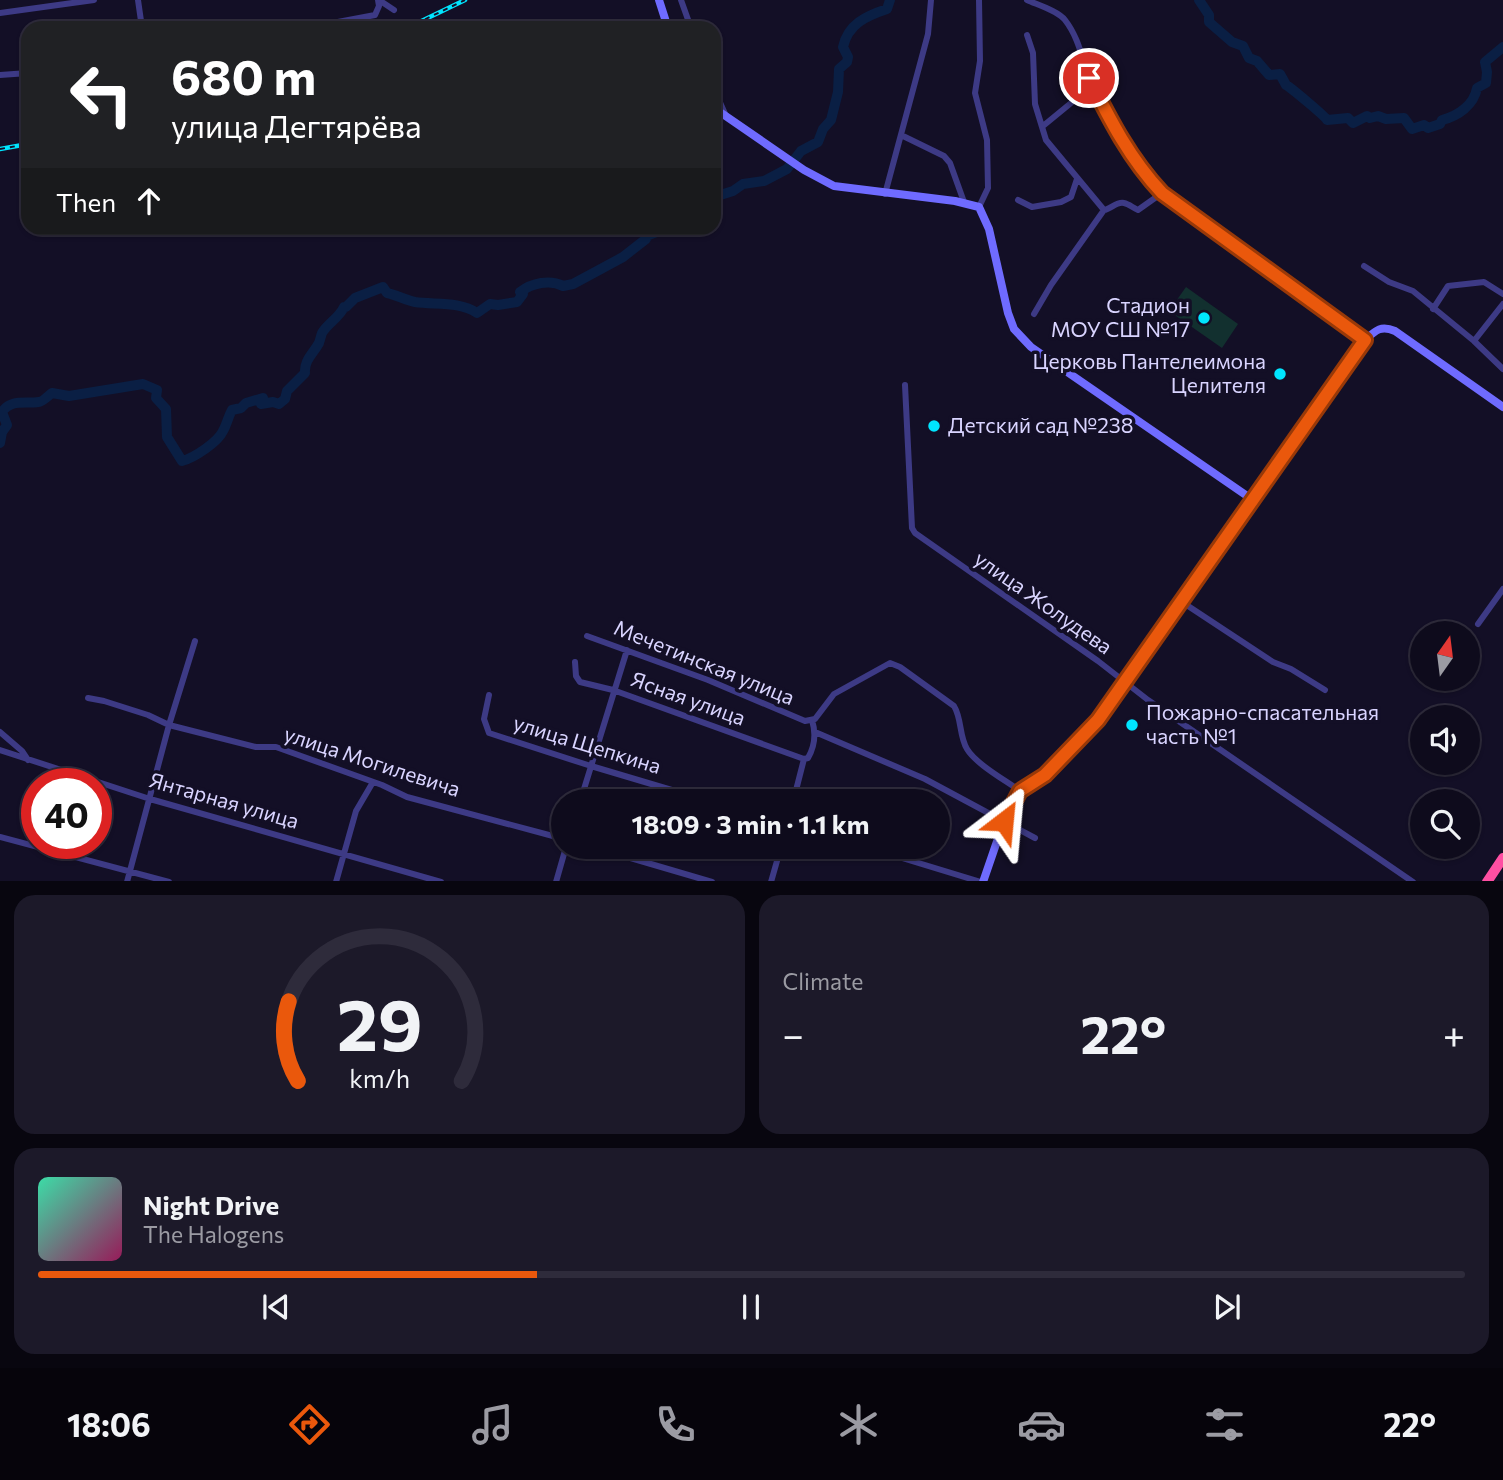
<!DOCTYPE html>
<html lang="en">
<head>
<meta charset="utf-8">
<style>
  body { margin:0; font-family:Commissioner,sans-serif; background:#1c1929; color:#f1f3f6; height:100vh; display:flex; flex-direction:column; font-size:26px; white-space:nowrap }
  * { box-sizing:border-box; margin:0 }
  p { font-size:23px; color:#9b9ba3 }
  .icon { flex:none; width:38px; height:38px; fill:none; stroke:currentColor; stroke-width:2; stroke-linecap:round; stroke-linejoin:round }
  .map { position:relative; height:881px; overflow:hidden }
  .details { display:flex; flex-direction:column; gap:14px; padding:14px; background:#08060f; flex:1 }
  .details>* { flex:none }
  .guide { position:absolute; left:21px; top:21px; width:700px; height:214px; border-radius:21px; box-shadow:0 2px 5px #0004,0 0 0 2px #2e2b3b; background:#202124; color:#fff; overflow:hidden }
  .needle { width:46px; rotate:14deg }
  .fabs { position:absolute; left:1410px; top:621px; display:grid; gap:14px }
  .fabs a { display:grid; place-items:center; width:70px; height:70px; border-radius:50%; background:#0e0b1c; box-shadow:0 2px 5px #0004,0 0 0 2px #2e2b3b; font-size:35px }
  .speed { position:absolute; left:21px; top:768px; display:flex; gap:14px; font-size:35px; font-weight:700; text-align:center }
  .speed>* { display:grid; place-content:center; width:91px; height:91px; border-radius:50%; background:#0e0b1c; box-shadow:0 2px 5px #0004,0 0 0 2px #2e2b3b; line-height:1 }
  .speed .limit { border:10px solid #d22; background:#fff; color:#111 }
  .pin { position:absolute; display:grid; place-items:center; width:60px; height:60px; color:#fff; margin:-30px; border:4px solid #fff; border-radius:50%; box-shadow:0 2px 7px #0007 }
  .me { position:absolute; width:77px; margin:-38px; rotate:29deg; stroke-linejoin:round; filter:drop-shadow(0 0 5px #0008) }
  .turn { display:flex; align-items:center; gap:24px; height:147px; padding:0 35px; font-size:32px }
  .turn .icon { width:91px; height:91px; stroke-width:2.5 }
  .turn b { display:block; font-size:49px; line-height:60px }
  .then { display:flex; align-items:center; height:66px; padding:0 35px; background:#0003; gap:14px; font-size:26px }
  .big { font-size:52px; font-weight:700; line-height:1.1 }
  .details .widget { flex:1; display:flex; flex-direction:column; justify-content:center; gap:10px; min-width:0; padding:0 24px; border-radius:21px; background:#1c1929 }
  .details .dial { align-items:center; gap:0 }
  .dial svg { height:182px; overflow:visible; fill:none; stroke:#2e2b3b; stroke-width:7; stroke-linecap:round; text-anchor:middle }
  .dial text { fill:#f1f3f6; stroke:none }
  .song { display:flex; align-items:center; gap:21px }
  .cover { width:84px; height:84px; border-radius:10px; background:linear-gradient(135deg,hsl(160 70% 55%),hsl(330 70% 35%)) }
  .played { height:7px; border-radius:4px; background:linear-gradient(90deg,#ea580c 35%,#2e2b3b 35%) }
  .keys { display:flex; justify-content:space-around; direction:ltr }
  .heat { display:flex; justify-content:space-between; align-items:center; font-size:38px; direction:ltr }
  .details .tiles { flex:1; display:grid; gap:14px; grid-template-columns:1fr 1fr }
  .widget:last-child { grid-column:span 2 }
  .trip { position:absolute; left:551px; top:789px; width:399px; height:70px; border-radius:35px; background:#0e0b1c; box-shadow:0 2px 5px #0004,0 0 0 2px #2e2b3b; font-weight:700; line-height:70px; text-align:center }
  .menu { display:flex; height:112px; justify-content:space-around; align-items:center; background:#06040b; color:#9b9ba3 }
  .menu .icon { width:49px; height:49px }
  .menu .on { color:#ea580c }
  .menu b { font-size:32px; color:#f1f3f6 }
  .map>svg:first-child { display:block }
</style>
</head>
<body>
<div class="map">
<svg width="1503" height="882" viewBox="0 0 1503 882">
  <rect width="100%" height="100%" fill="#130f26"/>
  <!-- green -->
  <path fill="#12302f" d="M1186,287L1238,324L1222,348L1169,311Z"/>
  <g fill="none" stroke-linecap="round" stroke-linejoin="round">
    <!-- river -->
    <path stroke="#0a1f44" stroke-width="10" d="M1199,0L1209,15V22L1232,42L1243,46L1249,58L1257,61L1269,75L1280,74L1286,85C1290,87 1325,116 1327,120L1348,118L1353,123L1367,116L1370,118L1378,116L1386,119L1404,118L1412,129L1424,125L1428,128L1440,124L1442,120C1458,116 1474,105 1477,88L1486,83L1487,72L1485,62L1503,47
      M714,197L733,191L743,184L764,181L787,169L801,151L818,142L823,129L831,120L838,92L839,69L847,62L848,57L843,47C848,24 866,16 887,9L890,0
      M0,443L2,432L7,425L2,412C11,399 24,404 39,402C42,402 48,396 52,393L69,396L143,384L157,390L156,398L166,409L167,437L182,461C194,458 218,442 223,431C227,424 228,417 232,410L241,408L246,403L263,398L261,404L273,402L279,404L285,399L287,391L305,373C304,360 313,354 319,343C320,340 321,336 322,333C328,323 339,318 344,307H346L355,298L383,287L387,293C396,295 406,300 415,302C434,305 460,301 477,313L490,304L498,305L517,302L523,294L520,292C532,283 550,279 563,286L573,284L623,257L646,239V236L667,228"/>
    <!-- street -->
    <path stroke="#3d3a85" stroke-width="6" d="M138,0L142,28
      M379,0L394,10
      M681,0L691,28
      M1027,0C1038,5 1058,11 1065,20C1079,38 1082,59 1090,80C1105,119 1133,163 1162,193L1365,340
      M0,13L94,0
      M278,28H297
      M306,28L375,15L379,6L378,0
      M1027,35L1033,53L1035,104L1046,140L1104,210L1051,285L1034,314
      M0,75L28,73
      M714,89L726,116
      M1043,126L1082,94L1089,78
      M901,135L944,156L950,163L964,202
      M885,194L928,34L931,0
      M1018,200L1032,207L1061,202L1071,197L1077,179
      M979,207L988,188L987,140L975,93L980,61L979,0
      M1104,210C1111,209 1117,201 1124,203C1129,204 1133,208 1138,210L1162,193
      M1364,266L1389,282L1413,291L1474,341L1503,369
      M1433,309L1448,286L1484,282L1503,294
      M1474,341L1503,304
      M905,385L912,528L915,533L1098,661L1148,700L1413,882
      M1182,602L1273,662L1291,669L1325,690
      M1478,624L1503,589
      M587,636L708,680L805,721L815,719L834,694L890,663L900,667L954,706C962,719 959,736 967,749C976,764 1005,780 1020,791
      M575,662L576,676L580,682L613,690L804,759
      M489,695L484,719L489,733L591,766L712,802
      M88,698L104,701L148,715L169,725L256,747H276L382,785L407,797L564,839
      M0,732L22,751L28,760
      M815,732L925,779L1035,838
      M0,750L150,799L441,882
      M580,802L627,650
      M793,802L804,759L808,758C815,746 816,733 812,720
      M0,837L169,882
      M593,847L712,882
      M866,847L981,882
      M127,882L169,725L195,641
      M336,882L356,811L373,782
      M556,882L566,847
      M771,882L781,847"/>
    <!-- secondary -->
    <path stroke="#6f6bff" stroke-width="8" d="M659,0L668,28
      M714,108L804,170L834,186L955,201L979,207L989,229L1008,313L1014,329L1031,347L1253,500
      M983,882L1004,821L1020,791L1045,775L1098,720L1365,340C1376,330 1381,325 1395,331L1503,407"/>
    <!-- highway -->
    <path stroke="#ff4fa3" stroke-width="10" d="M1487,882L1503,858"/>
    <!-- rail casing -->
    <g stroke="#00e5ff" stroke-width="4.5">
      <path id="rail" d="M407,28L465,0
        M0,149L28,144"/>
    </g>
    <!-- rail -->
    <use href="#rail" stroke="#130f26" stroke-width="2" stroke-dasharray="5" stroke-linecap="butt"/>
  </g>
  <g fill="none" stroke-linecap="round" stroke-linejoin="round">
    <!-- route casing -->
    <g stroke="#983908" stroke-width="18">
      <path id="route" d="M1004,821L1020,791L1045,775L1098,720L1365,340L1162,193C1130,159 1110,120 1089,78"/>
    </g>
    <!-- route -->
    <use href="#route" stroke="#ea580c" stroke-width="12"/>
  </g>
  <!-- markers -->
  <g fill="#00e5ff" stroke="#130f26" stroke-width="2.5">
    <circle cx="1204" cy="318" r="7"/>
    <circle cx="1280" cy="374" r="7"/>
    <circle cx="934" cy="426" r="7"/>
    <circle cx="1132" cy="725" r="7"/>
  </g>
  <g text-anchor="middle" stroke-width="7" stroke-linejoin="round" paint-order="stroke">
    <!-- poi labels -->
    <g font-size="21" fill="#d9d4ff" stroke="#130f26" text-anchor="end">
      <text x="1190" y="313">Стадион<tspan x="1190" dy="24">МОУ СШ №17</tspan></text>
      <text x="1266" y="369">Церковь Пантелеимона<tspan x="1266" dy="24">Целителя</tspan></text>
      <text x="948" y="433" text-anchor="start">Детский сад №238</text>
      <text x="1146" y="720" text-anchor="start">Пожарно-спасательная<tspan x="1146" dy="24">часть №1</tspan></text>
    </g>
    <!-- street labels -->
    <g font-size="21" fill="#d9d4ff" stroke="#130f26">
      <text transform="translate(1043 603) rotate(35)" y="7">улица Жолудева</text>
      <text transform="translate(704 663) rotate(22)" y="7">Мечетинская улица</text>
      <text transform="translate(688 699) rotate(20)" y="7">Ясная улица</text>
      <text transform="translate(587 745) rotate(17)" y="7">улица Щепкина</text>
      <text transform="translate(372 762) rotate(18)" y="7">улица Могилевича</text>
      <text transform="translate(224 801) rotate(16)" y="7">Янтарная улица</text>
    </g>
  </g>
</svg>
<div class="fabs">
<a><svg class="needle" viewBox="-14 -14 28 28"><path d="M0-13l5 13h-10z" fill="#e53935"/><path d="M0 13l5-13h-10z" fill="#9b9ba3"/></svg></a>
<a><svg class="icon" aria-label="sound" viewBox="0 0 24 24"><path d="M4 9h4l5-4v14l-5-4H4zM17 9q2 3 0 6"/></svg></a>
<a><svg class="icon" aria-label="search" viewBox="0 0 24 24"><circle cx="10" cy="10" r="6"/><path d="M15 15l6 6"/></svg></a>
</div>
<div class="speed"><div class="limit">40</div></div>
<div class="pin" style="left:1089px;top:78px;background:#d93025"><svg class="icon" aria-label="arrive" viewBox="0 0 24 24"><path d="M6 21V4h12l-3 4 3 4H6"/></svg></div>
<svg class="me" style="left:1004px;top:821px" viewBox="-20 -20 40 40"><path d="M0-17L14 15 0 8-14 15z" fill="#ea580c" stroke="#fff" stroke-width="4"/></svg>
<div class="trip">18:09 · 3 min · 1.1 km</div>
<div class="guide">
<div class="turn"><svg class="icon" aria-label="left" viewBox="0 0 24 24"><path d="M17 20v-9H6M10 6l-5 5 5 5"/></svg><div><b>680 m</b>улица Дегтярёва</div></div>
<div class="then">Then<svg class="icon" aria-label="ahead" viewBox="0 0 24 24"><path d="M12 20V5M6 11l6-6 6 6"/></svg></div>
</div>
</div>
<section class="details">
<div class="tiles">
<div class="widget dial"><svg viewBox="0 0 100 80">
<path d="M14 69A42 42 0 1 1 86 69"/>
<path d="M14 69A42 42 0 0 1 10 34" stroke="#ea580c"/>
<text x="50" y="56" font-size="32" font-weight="700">29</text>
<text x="50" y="72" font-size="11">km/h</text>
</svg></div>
<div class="widget"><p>Climate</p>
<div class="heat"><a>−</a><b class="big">22°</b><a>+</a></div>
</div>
<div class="widget">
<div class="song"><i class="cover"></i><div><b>Night Drive</b><p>The Halogens</p></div></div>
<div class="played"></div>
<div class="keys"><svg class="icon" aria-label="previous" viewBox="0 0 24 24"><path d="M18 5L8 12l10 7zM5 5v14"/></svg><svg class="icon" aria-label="pause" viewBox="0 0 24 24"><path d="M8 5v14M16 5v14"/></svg><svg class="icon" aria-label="next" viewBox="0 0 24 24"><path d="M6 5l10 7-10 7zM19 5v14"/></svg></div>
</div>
</div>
</section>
<nav class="menu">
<b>18:06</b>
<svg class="icon on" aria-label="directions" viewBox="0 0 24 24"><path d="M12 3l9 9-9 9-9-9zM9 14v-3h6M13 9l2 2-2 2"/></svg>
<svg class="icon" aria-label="music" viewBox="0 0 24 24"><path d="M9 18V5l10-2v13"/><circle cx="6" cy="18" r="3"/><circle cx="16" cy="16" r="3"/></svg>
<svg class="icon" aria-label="phone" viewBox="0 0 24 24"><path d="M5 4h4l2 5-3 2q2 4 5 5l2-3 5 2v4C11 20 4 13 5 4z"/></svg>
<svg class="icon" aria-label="climate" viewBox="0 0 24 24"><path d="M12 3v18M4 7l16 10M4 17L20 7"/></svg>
<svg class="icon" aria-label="car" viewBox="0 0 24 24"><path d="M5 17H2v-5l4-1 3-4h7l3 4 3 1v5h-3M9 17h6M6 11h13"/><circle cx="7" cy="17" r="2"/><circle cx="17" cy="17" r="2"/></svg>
<svg class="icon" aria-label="filters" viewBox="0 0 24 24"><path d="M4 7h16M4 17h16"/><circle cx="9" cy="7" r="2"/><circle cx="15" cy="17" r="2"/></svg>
<b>22°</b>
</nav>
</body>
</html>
